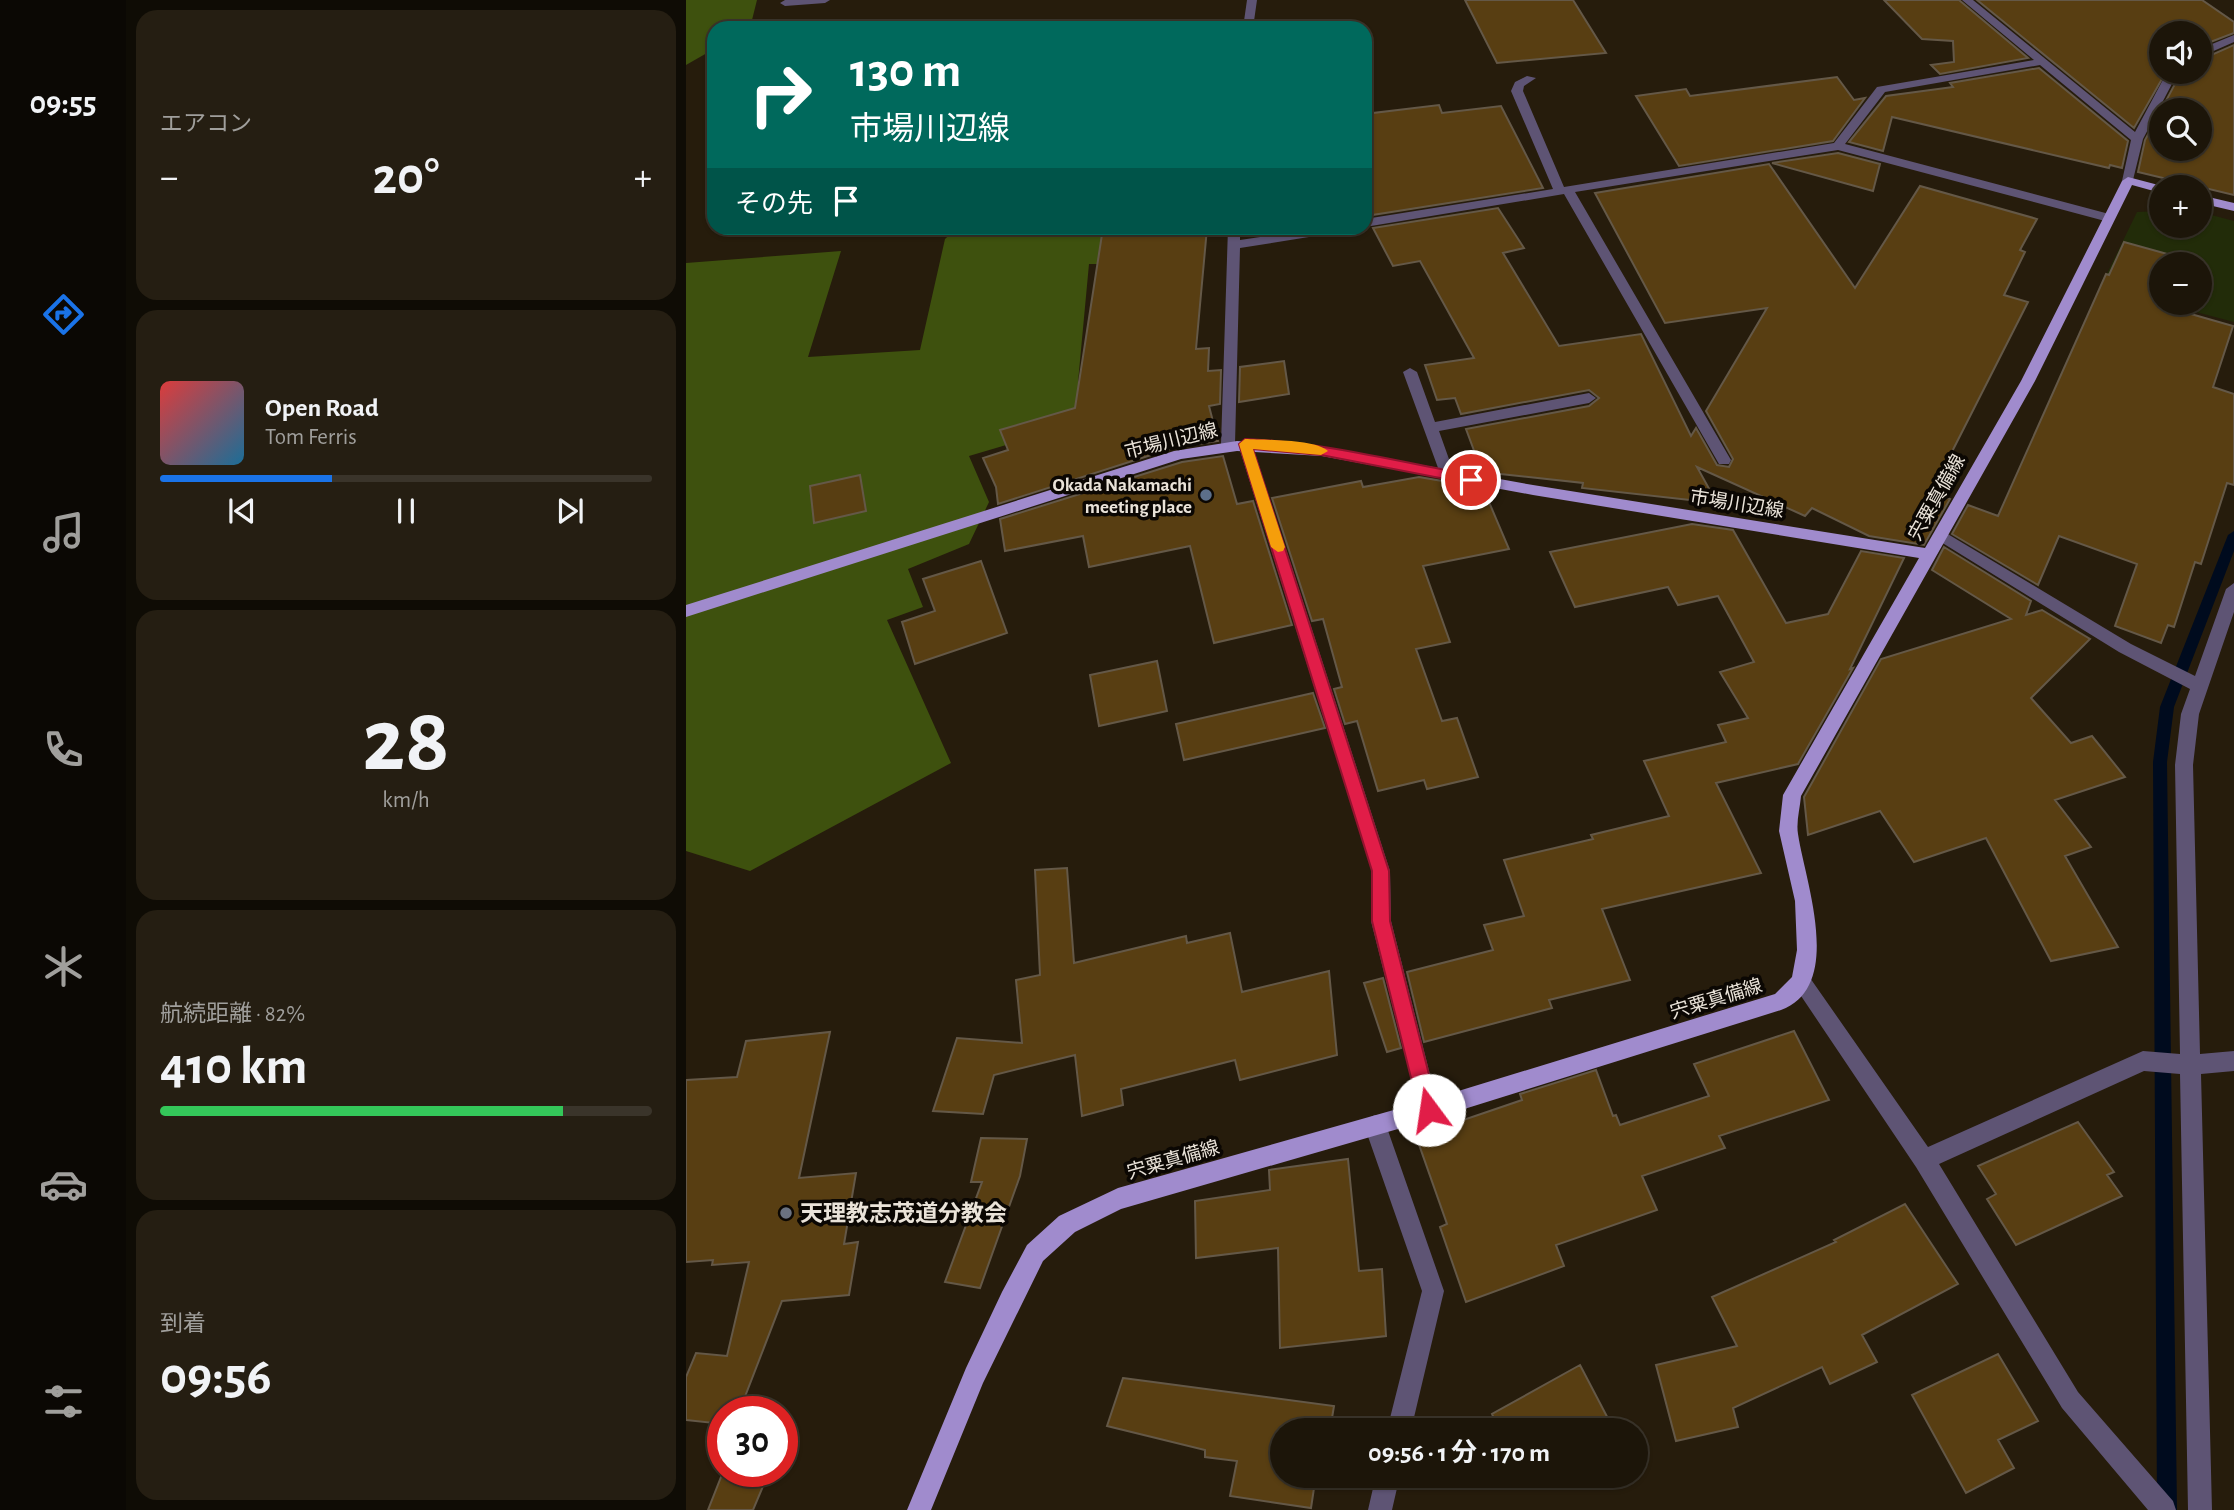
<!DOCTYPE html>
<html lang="ja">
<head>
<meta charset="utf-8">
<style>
  body { margin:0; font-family:"Alegreya Sans","Noto Sans JP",sans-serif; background:#251e12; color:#f1f3f6; height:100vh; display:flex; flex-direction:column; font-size:26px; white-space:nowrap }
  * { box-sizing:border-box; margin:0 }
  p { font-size:23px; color:#a09f9c }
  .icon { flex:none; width:38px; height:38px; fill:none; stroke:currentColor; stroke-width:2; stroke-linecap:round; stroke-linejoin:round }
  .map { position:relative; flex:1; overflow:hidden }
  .details { display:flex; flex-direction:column; gap:10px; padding:10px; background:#0f0c05; width:560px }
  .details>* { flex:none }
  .banner { position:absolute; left:21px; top:21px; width:665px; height:214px; border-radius:21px; box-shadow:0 2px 5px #0004,0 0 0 2px #3a342a; background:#00695c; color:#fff; overflow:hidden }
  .tools { position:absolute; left:1463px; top:21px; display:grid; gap:14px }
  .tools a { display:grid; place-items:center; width:63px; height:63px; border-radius:50%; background:#1c1509; box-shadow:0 2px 5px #0004,0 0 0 2px #3a342a; font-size:35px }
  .speed { position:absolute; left:21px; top:1396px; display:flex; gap:14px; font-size:35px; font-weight:700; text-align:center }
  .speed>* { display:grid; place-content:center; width:91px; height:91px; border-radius:50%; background:#1c1509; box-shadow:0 2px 5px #0004,0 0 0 2px #3a342a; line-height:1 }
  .speed .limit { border:10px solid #d22; background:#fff; color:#111 }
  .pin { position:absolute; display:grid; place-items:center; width:60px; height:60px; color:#fff; margin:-30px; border:4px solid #fff; border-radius:50%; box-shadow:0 2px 7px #0007 }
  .me { position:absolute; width:77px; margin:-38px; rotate:346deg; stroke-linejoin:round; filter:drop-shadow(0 0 5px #0008) }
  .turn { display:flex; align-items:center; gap:24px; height:147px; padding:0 28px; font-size:32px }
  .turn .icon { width:91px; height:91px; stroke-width:2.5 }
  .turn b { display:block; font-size:49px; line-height:60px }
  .then { display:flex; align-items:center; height:66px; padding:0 28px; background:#0003; gap:14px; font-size:26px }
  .big { font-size:52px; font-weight:700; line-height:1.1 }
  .details .tile { flex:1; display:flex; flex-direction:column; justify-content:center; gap:10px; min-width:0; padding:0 24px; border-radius:21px; background:#251e12 }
  .details .dial { align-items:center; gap:0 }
  .dial b { font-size:91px; line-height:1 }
  .song { display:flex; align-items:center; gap:21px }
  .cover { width:84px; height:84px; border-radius:10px; background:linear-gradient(135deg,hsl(0 70% 55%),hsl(200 70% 35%)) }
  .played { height:7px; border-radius:4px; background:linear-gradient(90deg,#1a73e8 35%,#3a342a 35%) }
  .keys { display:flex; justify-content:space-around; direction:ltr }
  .heat { display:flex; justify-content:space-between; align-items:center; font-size:38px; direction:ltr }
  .charge { height:10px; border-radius:5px; background:linear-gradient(90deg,#34c759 82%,#3a342a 0) }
  .trip { position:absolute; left:584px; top:1418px; width:378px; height:70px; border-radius:35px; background:#1c1509; box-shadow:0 2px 5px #0004,0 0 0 2px #3a342a; font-weight:700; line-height:70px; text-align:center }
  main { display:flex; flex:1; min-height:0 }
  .dock { display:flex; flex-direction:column; width:126px; justify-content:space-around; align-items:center; background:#0b0804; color:#a09f9c }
  .dock .icon { width:49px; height:49px }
  .dock .active { color:#1a73e8 }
  .dock b { font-size:32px; color:#f1f3f6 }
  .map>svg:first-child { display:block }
</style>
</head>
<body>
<main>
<nav class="dock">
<b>09:55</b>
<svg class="icon active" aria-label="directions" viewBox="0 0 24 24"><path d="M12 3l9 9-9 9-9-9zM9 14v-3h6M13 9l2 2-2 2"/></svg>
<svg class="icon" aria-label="music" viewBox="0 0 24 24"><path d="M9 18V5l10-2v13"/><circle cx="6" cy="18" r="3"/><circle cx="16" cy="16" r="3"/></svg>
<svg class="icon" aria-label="phone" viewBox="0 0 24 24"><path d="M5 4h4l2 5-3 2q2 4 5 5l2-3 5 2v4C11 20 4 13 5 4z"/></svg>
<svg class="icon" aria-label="climate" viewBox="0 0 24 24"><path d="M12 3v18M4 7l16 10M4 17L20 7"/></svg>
<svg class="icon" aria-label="car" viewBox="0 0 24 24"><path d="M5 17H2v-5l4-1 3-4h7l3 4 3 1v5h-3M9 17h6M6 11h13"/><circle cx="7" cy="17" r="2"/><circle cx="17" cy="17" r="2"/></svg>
<svg class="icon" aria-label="filters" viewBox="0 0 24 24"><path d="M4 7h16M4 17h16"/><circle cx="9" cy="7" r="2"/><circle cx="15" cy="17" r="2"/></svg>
</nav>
<section class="details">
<div class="tile"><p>エアコン</p>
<div class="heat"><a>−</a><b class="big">20°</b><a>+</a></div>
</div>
<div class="tile">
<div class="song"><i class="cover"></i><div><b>Open Road</b><p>Tom Ferris</p></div></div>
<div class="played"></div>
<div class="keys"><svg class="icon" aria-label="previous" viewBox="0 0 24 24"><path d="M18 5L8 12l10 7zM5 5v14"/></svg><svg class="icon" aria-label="pause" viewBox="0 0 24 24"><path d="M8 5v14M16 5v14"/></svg><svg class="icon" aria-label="next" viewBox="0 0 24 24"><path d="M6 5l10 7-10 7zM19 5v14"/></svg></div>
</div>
<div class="tile dial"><b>28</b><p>km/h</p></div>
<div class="tile"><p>航続距離 · 82%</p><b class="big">410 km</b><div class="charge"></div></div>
<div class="tile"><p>到着</p><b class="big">09:56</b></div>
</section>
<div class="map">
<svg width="1548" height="1510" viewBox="0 0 1548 1510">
  <rect width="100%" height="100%" fill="#261c0c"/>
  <!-- green -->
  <path fill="#222c09" d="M1475,211V226H1514V212L1548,221V322L1476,303H1514V264H1475V302L1415,286L1451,212Z"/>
  <!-- forest -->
  <path fill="#3e510e" d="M0,0H71L64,28H28V49L0,65Z
    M271,228H445L444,264H403L392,382L408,419L283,456L303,502L283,544L222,569L237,607L201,620L265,763L64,871L0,851V263L155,251L122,357L234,350L259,239Z"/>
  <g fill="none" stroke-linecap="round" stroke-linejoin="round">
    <!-- stream -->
    <path fill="#000b1e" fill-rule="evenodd" d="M1548,531V551L1488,707L1481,762L1491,1510H1471L1467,762L1474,707L1542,535Z"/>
  </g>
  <!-- building -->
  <path fill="#583e12" stroke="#645847" stroke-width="2" fill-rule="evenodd" d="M779,0H887L920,53L811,63Z
    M1198,0H1273L1342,58L1254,74L1245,65L1268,62L1267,41L1236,39Z
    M1291,0H1516L1548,22V33L1514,46V33H1475V72H1480L1448,128Z
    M1548,45V195L1452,172L1459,140L1490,82L1499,72H1514V60ZM1475,110H1514V149H1475Z
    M1353,68L1442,141L1436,168L1424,165L1423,168L1206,117L1197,151L1163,142L1200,96L1267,87L1264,83Z
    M1151,77L1168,100L1179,98L1147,141L993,166L950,96L1000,89L1004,96Z
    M753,105L756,113L815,106L857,188L680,216L679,114Z
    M1152,153L1194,164L1187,191L1086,163Z
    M1083,164L1169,288L1234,186L1351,219L1334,250L1339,252L1318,295L1342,302L1245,493L1264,499L1238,545L1183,536L1126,508L1119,516L1011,467L1031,503L896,488L897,483L796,472L780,429L903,406L913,398L903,390L775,414L769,398L751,400L739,365L788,358L734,261L707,266L687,228L812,208L838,248L817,253L873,346L955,334L1005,436L1010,428L1031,465L1043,467L1047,459L1020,411L1081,308L979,323L909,193Z
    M417,228H521L510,349L523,348L522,371L535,370L534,404L523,406L532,441L487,448L312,504L310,487L297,458L322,450L314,430L389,408Z
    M1438,242L1503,260L1501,264H1475V303H1486L1484,308L1547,326L1527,387L1548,394V485L1541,483L1515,564L1509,562L1488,627L1482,625L1475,643L1429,626L1451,564L1373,536L1352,585L1266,534L1282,505L1312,516L1420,274L1423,275Z
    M598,361L603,394L553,402L554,367Z
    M537,456L551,504L567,501L606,625L528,643L504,546L403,567L397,536L319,551L314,519L496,462Z
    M174,475L180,511L128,523L124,486Z
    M733,477L797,488L823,549L737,566L764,642L730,649L756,721L771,718L792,777L741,789L738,780L692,791L671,721L659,724L648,689L656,687L637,619L626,621L586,498L675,481L677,487Z
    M1006,524L1047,530L1100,623L1142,614L1175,551L1218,558L1164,669L1167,668L1112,764L1030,783L1075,873L916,909L944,980L863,1000L866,1008L738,1042L721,972L807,950L798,925L838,916L818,860L907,839L905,835L983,816L958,761L1040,742L1032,725L1062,718L1034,672L1068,662L1032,596L992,605L982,587L889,607L864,552Z
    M1258,547L1345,601L1340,615L1356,610L1404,639L1345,698L1385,743L1406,736L1439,777L1369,800L1405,847L1379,856L1432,947L1365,961L1300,838L1228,862L1194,811L1122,835L1118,797L1195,659L1325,619L1246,570Z
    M295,561L321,633L229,664L216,622L249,611L237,579Z
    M471,661L481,711L413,726L404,675Z
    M627,693L639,728L498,760L490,724Z
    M381,868L388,963L500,936L501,943L544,933L556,992L643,971L651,1055L554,1080L549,1060L435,1089L437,1105L396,1116L389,1055L308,1075L297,1114L247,1111L271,1038L336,1043L330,980L354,975L349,870Z
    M697,978L715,1048L701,1052L678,983Z
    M1108,1031L1143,1100L1033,1136L1039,1148L956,1176L971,1210L870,1245L878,1266L780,1302L754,1227L761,1224L730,1136L836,1100L834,1094L910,1070L927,1116L930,1115L934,1125L1023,1096L1008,1064Z
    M144,1032L113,1178L170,1173L158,1244L172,1242L163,1295L96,1301L53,1412H37V1424L0,1420V1377L10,1353L41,1356L63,1262L26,1265L27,1260L0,1262V1080L51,1077L60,1041Z
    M1392,1122L1428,1172L1421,1175L1436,1196L1330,1245L1301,1199L1310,1194L1292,1166Z
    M295,1138L341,1139L334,1176L294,1288L259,1282L296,1182H285Z
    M662,1159L673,1271L696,1269L700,1336L594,1348L592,1248L510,1258L509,1201L584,1190L583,1170Z
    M1219,1204L1272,1284L1176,1335L1191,1362L1144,1384L1136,1367L1047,1408L1052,1427L990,1441L970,1365L1051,1346L1026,1297L1150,1242L1148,1240Z
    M1312,1354L1352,1421L1312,1440L1328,1468L1280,1493L1226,1395Z
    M894,1365L928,1430H813L806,1414Z
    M437,1378L648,1406L645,1424L666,1427V1430H597V1475H630L625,1508L544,1496L551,1461L519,1457V1450L421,1426Z
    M37,1472H83L67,1510H22Z"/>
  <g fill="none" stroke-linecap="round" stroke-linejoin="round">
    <!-- minor -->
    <path fill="#5e5474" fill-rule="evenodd" d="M144,0L139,3L99,6L94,3L99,0Z
      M561,0H571L567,28H557Z
      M1276,0H1287L1449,132L1479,76L1484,72H1496L1488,80L1457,139L1446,184L1436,181L1445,140L1354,65L1199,92L1159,144L1427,215V221H1419L1152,150L889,192L1045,460L1043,464H1033L878,194L679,227V219L867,189L825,91L829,82L841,76L850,78L838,86L837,91L878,187L1148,143L1191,87L1348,60Z
      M1548,35V42L1514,57V49Z
      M542,228H554V240L634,228H660L654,232L554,248L549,444L542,449L535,444Z
      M724,368L731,372L749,422L903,393L910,398L903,403L753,431L769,476L762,481L755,476L717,372Z
      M559,439L566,444L704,871L705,921L753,1110L750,1117L743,1120L736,1117L733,1110L685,921L686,871L552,444Z
      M1255,530L1445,644L1509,676L1540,589L1548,583V612L1513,714L1507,765L1514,1054L1548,1051V1071L1515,1074L1526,1510H1502L1494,1074L1458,1071L1253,1164L1392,1392L1487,1501L1490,1510H1462L1376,1408L1230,1167L1105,981L1108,975L1115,972L1122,975L1242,1147L1457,1051L1494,1054L1489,765L1495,714L1504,689L1433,652L1250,539L1247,535L1250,531Z
      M689,1115L696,1118L700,1125L758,1291L725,1430H701L736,1291L678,1125L682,1118Z
      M690,1475H714L706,1510H682Z"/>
    <!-- major -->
    <path fill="#a08bcd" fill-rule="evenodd" d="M1442,177L1480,187H1475V193L1446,185L1349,381L1115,796C1114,808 1110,822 1112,834C1119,881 1159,986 1095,1010L743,1120L435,1209L389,1232L357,1261L297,1383L245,1510H221L280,1368L316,1292L341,1245L373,1216L432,1188L743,1100L1089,994L1106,977L1111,950L1109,901L1093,831L1097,795L1233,558L847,495L636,456L551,451L495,459L0,617V605L488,451L551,441L636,447L847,485L1239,548L1335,381L1436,181Z
      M1514,195L1548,203V211L1514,203Z"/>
  </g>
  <!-- route -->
  <path fill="#e11d48" stroke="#92132f" stroke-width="2" d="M559,439C635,442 710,461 785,475L792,480L785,484L635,455L567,449L703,871L704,921L752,1110L749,1117L743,1119L736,1117L733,1110L686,921V871L553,444Z"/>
  <!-- slow -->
  <path fill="#f59e0b" d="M559,439C578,440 629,439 642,451L635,455L567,449L599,547L597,551L592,552L585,547L553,444Z"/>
  <!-- markers -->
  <circle fill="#5c6f8a" stroke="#0b0703" stroke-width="2.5" cx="520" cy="495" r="7"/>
  <circle fill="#6b7280" stroke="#0b0703" stroke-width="2.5" cx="100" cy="1213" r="7"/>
  <g text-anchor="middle" stroke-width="7" stroke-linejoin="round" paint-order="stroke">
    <!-- street labels -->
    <g font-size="19" fill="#eae3d9" stroke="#0b0703">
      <text transform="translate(485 440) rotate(-14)" y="7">市場川辺線</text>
      <text transform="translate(1250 497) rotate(-61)" y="7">宍粟真備線</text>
      <text transform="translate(1051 503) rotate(9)" y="7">市場川辺線</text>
      <text transform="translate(1030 998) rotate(-17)" y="7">宍粟真備線</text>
      <text transform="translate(487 1159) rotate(-16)" y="7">宍粟真備線</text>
    </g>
    <!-- poi labels -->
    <g font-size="19" font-weight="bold" fill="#eae3d9" stroke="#0b0703" text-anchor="end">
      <text x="506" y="491">Okada Nakamachi<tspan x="506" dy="22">meeting place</tspan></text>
    </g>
    <!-- near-poi labels -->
    <g font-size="23" font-weight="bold" fill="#eae3d9" stroke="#0b0703" text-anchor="start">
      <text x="114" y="1221">天理教志茂道分教会</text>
    </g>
  </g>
</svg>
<div class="tools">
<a><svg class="icon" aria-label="sound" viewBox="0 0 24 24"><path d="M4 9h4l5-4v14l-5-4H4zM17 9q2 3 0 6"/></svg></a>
<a><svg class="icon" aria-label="search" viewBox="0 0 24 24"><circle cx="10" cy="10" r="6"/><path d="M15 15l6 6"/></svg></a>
<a>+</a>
<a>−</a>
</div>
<div class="speed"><div class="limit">30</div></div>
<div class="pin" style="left:785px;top:480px;background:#d93025"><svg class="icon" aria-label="arrive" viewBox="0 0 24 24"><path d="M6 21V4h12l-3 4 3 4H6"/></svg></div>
<svg class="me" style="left:743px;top:1110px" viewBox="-20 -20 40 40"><circle r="19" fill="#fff"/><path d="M0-13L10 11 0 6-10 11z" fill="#e11d48"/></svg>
<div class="trip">09:56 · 1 分 · 170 m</div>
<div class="banner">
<div class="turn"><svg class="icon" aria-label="right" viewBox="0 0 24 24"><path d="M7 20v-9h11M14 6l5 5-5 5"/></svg><div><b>130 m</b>市場川辺線</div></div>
<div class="then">その先<svg class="icon" aria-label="arrive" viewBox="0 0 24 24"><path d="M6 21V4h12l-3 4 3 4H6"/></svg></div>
</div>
</div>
</main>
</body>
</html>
